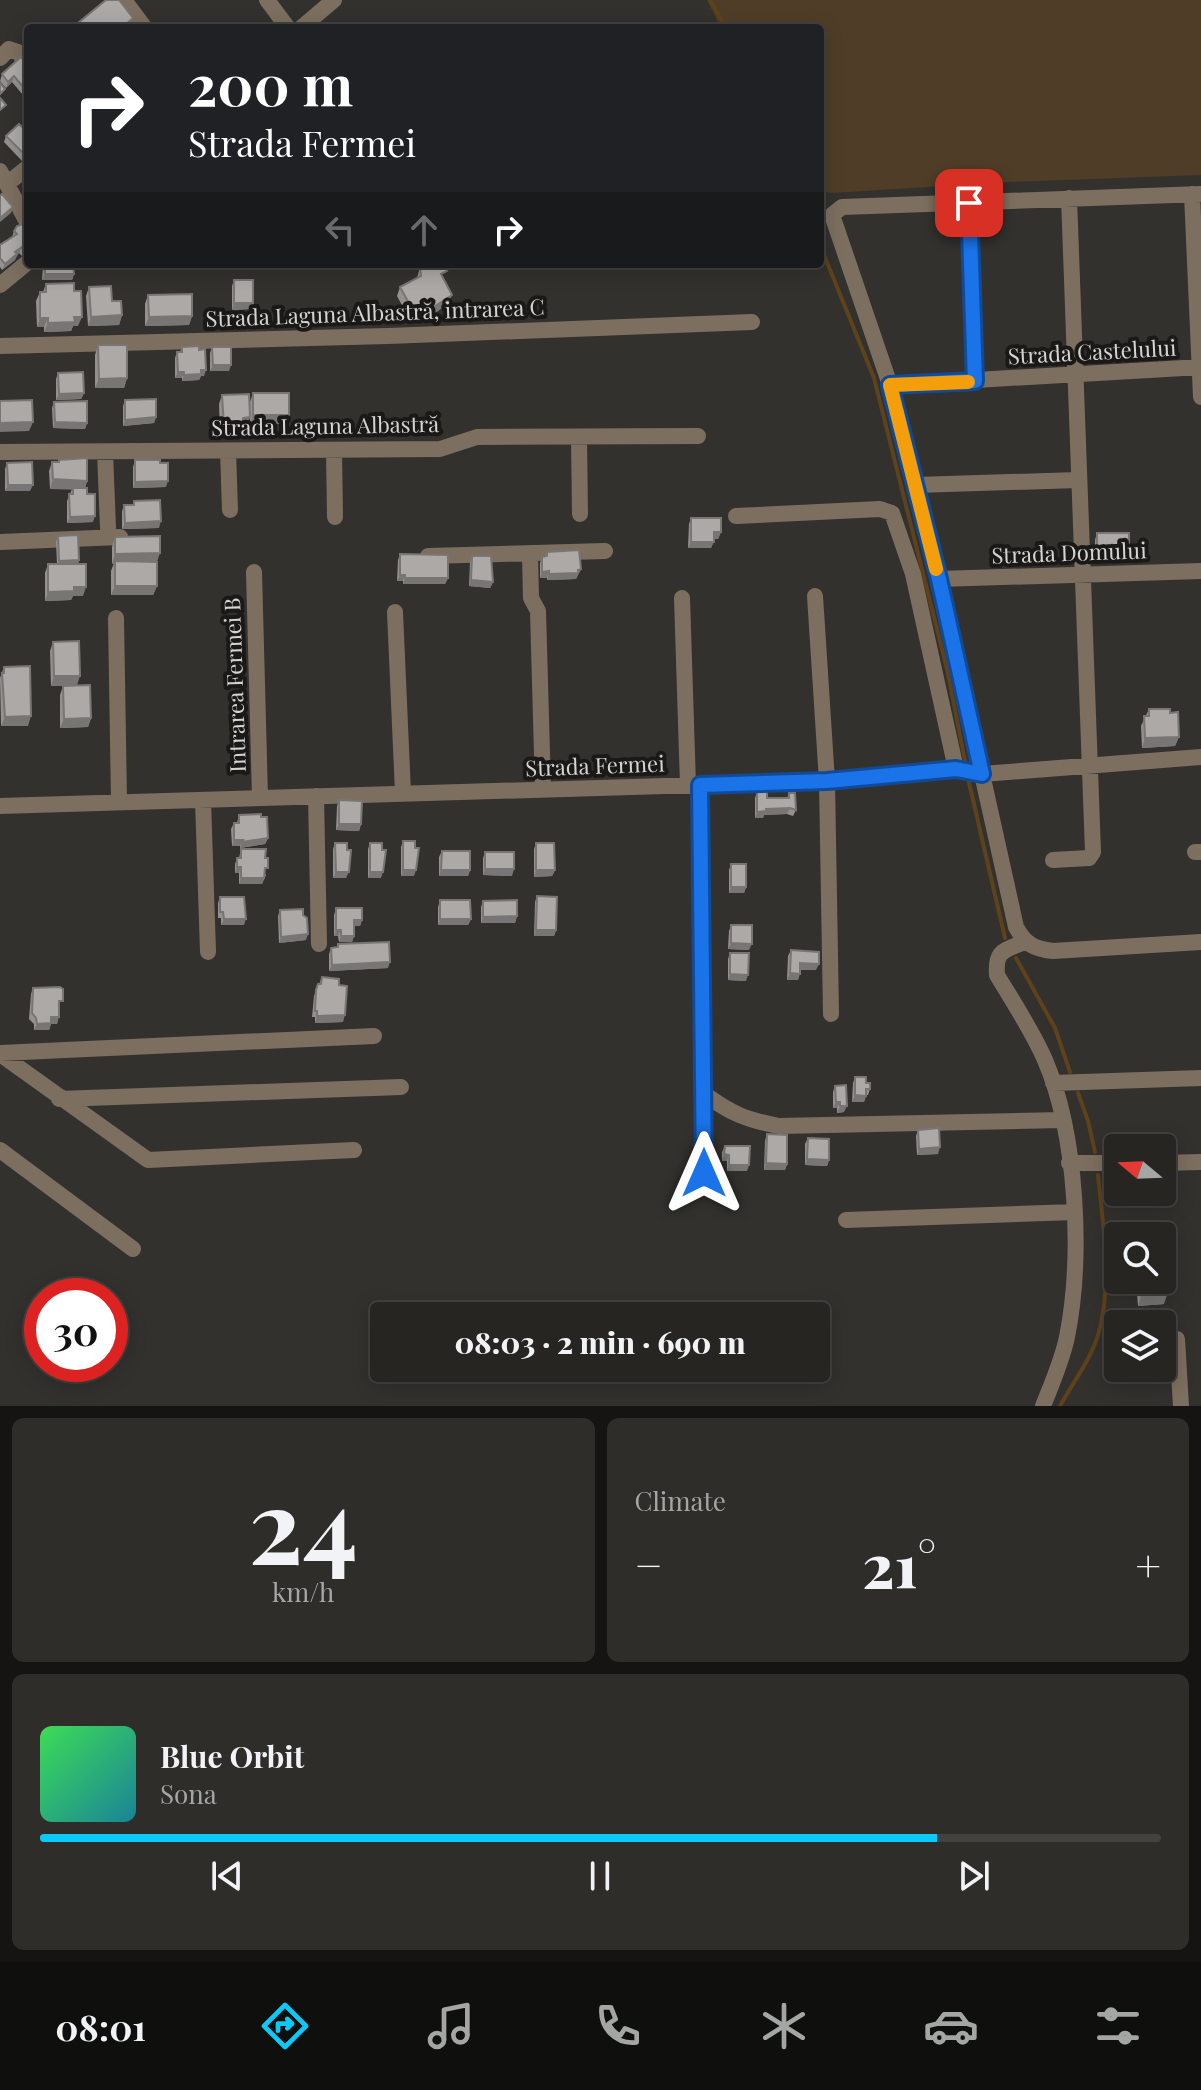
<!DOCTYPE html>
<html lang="en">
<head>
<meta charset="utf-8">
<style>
  body { margin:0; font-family:"Playfair Display",serif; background:#2e2d2a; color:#f1f3f6; height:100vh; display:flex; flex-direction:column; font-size:30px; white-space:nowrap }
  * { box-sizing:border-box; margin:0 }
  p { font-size:26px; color:#a4a5a5 }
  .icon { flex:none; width:44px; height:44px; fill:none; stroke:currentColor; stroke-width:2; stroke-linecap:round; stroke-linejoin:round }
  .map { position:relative; height:1406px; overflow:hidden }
  .sheet { display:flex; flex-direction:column; gap:12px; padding:12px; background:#151413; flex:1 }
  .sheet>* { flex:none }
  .guide { position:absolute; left:24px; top:24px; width:800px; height:244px; border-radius:8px; box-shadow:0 4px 20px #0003,0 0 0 2px #424240; background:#202124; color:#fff; overflow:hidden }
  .needle { width:52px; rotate:289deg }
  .controls { position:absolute; left:1104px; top:1134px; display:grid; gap:16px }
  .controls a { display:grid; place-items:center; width:72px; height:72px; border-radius:8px; background:#262522; box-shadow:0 4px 20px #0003,0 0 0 2px #424240; font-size:40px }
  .speed { position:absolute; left:24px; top:1278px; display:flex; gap:16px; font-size:40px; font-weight:700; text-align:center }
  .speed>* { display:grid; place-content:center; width:104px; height:104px; border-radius:50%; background:#262522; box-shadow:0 4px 20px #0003,0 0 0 2px #424240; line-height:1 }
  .speed .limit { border:12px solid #d22; background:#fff; color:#111 }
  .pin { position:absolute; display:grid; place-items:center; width:68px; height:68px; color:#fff; margin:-34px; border-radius:16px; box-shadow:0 4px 12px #0006 }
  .me { position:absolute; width:88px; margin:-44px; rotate:0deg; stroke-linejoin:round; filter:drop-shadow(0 0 6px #0008) }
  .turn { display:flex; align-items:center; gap:28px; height:168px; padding:0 32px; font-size:36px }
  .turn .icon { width:104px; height:104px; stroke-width:2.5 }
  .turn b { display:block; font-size:56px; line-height:68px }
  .lanes { display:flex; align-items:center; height:76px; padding:0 32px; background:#0003; justify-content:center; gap:40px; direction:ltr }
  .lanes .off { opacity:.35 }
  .big { font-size:60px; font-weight:800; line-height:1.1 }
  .sheet .card { flex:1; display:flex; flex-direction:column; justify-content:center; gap:12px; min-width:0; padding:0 28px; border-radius:12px; background:#2e2d2a }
  .sheet .dial { align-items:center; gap:0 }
  .dial b { font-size:104px; line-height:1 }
  .song { display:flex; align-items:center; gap:24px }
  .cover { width:96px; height:96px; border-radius:12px; background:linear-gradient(135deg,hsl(130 70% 55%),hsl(190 70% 35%)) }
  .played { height:8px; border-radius:4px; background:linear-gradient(90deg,#0bcafa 80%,#424240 80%) }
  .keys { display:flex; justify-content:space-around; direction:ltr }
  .heat { display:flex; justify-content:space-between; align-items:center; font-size:44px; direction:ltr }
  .sheet .tiles { flex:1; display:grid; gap:12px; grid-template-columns:1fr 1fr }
  .card:last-child { grid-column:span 2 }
  .trip { position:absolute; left:370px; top:1302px; width:460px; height:80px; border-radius:8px; background:#262522; box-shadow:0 4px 20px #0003,0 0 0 2px #424240; font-weight:800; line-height:80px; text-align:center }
  .tabs { display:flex; height:128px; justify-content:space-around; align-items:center; background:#0f0f0e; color:#a4a5a5 }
  .tabs .icon { width:56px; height:56px }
  .tabs .on { color:#0bcafa }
  .tabs b { font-size:36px; color:#f1f3f6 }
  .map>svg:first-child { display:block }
</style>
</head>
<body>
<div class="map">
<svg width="1201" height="1406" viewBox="0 0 1201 1406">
  <rect width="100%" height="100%" fill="#33312e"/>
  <!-- green -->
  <path fill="#4f3d27" d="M707,0H1201V175L1007,182L832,193L820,191V28H721Z"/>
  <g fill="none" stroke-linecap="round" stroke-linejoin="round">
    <!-- stream -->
    <path stroke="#5e421b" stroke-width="4" d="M710,0L726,28
      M820,245L874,378L947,669L966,766
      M967,774L1005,938
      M1016,958L1055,1028L1070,1072
      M1078,1093L1088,1121L1095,1152
      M1060,1406C1072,1384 1091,1359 1098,1335C1113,1285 1103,1226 1098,1175"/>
    <!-- minor -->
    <path stroke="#7d6f5f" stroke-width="16" d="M124,0L145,28
      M267,0L288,28
      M301,28L334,0
      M0,58L9,49L18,52L28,65
      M0,171L28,224
      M7,184L28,167
      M1192,194L1201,397
      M1201,194L842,207L832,215L890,385L939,579L982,774L1201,757
      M969,203L975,381
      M0,285L28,262
      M0,346L388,336L752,322
      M890,385L1201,367
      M579,438L580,514
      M334,450L335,517
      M228,451L230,510
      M0,452L440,449L477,437L698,436
      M105,452L108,528
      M915,485L1079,480
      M736,516L880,509L892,513L913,574L956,769
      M0,542L120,537
      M530,554L531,598L538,611L543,789
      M428,556L605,551
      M254,572L260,797
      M939,579L1201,571
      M815,596L827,781L831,1014
      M682,598L688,785
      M395,612L403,793
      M116,618L119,801
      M700,785L704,1173
      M316,796L319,944
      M203,800L208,952
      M0,806L827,781L956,769L982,774L1016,927C1025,944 1034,949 1053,951L1201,942
      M1195,852H1201
      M1053,860L1089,858L1093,852L1069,198
      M1024,942C1004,951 995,950 997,975C1013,1002 1032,1030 1045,1060C1077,1135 1083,1256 1067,1337C1062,1361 1052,1383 1043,1406
      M0,1053L374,1036
      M0,1054L148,1160L354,1150
      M1053,1083L1201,1078
      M703,1093C730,1113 746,1120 779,1126L1062,1120
      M59,1099L401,1087
      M0,1150L133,1249
      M1069,1163H1118
      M1162,1163L1201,1162
      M846,1220L1074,1212
      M1177,1339L1181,1406"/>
  </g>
  <!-- wall -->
  <path fill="#94918f" d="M28,65V90L23,95L12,82L6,88L0,81L2,74Z
    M6,136L28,157L23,162L4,142Z
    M14,231L28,249L22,256L19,253L16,256L15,260L2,270L0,267V245L12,237Z
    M43,264H73L74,274L72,280H42Z
    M420,267L444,279L448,304L429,317L412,324L397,296L400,287L417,278Z
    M234,280L253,303L251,309L232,310V286Z
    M46,284L74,291L78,326H73L71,331L44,332V327H37L36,301L40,292H43Z
    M89,287L112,301L122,315L119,325L88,326L86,296Z
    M148,295L192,316L189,325L145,326V304Z
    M98,345L127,378L124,388H95V355Z
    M182,347L204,376H201L199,380L182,381V378H175V358L177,352H180Z
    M212,347L229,371H210V353Z
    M58,373L84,393L81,399L56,400V379Z
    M253,393L289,415L286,424H250V402Z
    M222,395L250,417L246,427H242L240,434L220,435L219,404Z
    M125,400L156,417L154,423L123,426V406Z
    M54,402L87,423L85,429L53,428L52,408Z
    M59,460L87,481L85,488L87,494L93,522L67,523V501L72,489H50L49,471L52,462H58Z
    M135,460L166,487L133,488V467Z
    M7,463L30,491H5V469Z
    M134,501L159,528L122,529V511L124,505H133Z
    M691,518L721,532L718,539H714L711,548H688L689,524Z
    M1097,533L1127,561H1095V540Z
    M58,536L79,560L78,564L83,596H73L71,600L45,601V573L48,564H57L56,542Z
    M115,537L157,562V586L153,595H111V571L114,563L112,564V547Z
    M547,552L581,569L576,579L547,580V578H540V563L542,557L545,556Z
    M400,554L448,578L445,584H403V581H397L398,560Z
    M472,556L493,582L490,588L469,586L470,562Z
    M53,642L77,685L51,686L50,651Z
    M4,667L28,726H1L0,678Z
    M63,686L91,718L88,727L60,728V695Z
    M1149,709L1170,713L1179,737L1175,746L1142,748L1141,726Z
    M757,792L767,798H787L789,793L796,810L793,816L787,814L764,815L763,818H755V798Z
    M339,800L361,824L359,831L336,830L337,806Z
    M239,815L268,838L265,844L240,848V846H232L231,829L234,823H237Z
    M403,841L414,876H401V847Z
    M335,843L346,878H333V849Z
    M370,843L381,878H368V849Z
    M536,843L555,870L552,876L534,877V849Z
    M241,849L266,875L262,884H239V873H235V864L237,858H239Z
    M442,851L470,870L468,876H439V857Z
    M485,852L512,876L483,875V858Z
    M731,864L746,887L744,893H729V870Z
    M537,896L556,930L554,936H534L535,902Z
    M220,897L244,925H221V918H218V903Z
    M440,900L471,919L468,925H438V907Z
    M483,901L517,916L515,923H481V907Z
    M336,908L362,920L360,926H354V936L352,942H339L338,936H334V915Z
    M280,910L306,940L279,943L278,916Z
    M731,925L749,950L728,949L729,931Z
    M338,944L388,968L329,971V954L331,948H337Z
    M791,950L816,970H800L798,980H787L788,956Z
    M730,953L746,981L728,980V959Z
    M322,977L339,985L343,1022L315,1023V1017H312L314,996Z
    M33,988L60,1007H59L57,1024H51L49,1030H34V1024L29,1019L31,994Z
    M855,1077L866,1083L870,1089L868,1095H866L864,1102H852L853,1083Z
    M835,1086L844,1112L837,1113V1108H833V1092Z
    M918,1130L938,1154L917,1155L916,1136Z
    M767,1134L787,1164L785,1170H764L765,1141Z
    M808,1138L829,1160L827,1166L805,1165V1144Z
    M725,1146L747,1171H727V1161H722V1152Z
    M1136,1280H1162L1164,1304L1138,1306Z"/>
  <!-- shaded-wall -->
  <path fill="#787674" d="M133,18L129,28H122Z
    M14,76L12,82L6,88L8,82Z
    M13,207L11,213L0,222V218Z
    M22,247L15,260L2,270L5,264Z
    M232,264H251L250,266H232Z
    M45,274H74L72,280H42Z
    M452,295L448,304L429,317L412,324L415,314Z
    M234,303H253L251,309L232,310Z
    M122,315L119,325L88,326L91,317Z
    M192,316L189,325L145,326L149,317Z
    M74,317H82L78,326H73L71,331L44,332L48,323Z
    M40,318H48L44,327H37Z
    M213,365H231L229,371H210Z
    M201,370H206L204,376H201L199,380L182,381L184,375Z
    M178,372H184L182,378H175Z
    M127,378L124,388H95L99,379Z
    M84,393L81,399L56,400L59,394Z
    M253,415H289L286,424H250Z
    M156,417L154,423L123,426L125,420Z
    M250,417L246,427H242L240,434L220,435L224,426L243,418Z
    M33,422L29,431L0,432V423Z
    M55,422L87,423L85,429L53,428Z
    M53,479L87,481L84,490L50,489Z
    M168,481L166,487L133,488L135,482Z
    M8,485H33L30,491H5Z
    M95,516L93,522L67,523L70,517Z
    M161,521L159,528L122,529L125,523Z
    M714,532H721L718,539H712Z
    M691,542H714L711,548H688Z
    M160,553L157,562L112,564L115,554Z
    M1097,555H1129L1127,561H1095Z
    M79,560L77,567H57L59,561Z
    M581,569L576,579L547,580L549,574Z
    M549,571L547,578H540L542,572Z
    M400,575H405L403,581H397Z
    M405,578H448L445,584H403Z
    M471,580L493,582L490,588L469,586Z
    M115,586H157L153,595H111Z
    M74,587H86L83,596H73L71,600L45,601L48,592Z
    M54,676H80L77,685L51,686Z
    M31,716L28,726H1L5,717Z
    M91,718L88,727L60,728L64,719Z
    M1179,737L1175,746L1142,748L1145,738Z
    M790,808L787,814L764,815L763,818H755L757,812L766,809Z
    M339,824H361L359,831L336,830Z
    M268,838L265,844L240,848L242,842Z
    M234,840H243L240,846H232Z
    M237,867H241L239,873H235Z
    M485,869H514L512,876L483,875Z
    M403,870H416L414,876H401Z
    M441,870H470L468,876H439Z
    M536,870H555L552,876L534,877Z
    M336,872H349L346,878H333Z
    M370,872H383L381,878H368Z
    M241,878H264L262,884H239Z
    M731,887H746L744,893H729Z
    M517,916L515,923H481L483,917Z
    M224,919H246L244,925H221Z
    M440,919H471L468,925H438Z
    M354,920H362L360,926H352Z
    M336,930H341L338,936H334Z
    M536,930H556L554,936H534Z
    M308,934L306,940L279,943L281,937Z
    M341,936H354L352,942H339Z
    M731,943L752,944L749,950L728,949Z
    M390,962L388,968L329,971L332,965Z
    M800,963L819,964L816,970H798Z
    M790,973L800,974L798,980H787Z
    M730,974L748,975L746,981L728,980Z
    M345,1015L343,1022L315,1023L317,1016Z
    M51,1017H59L57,1024H51L49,1030H34L37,1024Z
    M855,1095L866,1096L864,1102H852Z
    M836,1102H840L837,1108H833Z
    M840,1106H847L844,1112L837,1113Z
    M940,1147L938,1154L917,1155L919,1149Z
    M724,1154L729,1155L727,1161H722Z
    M807,1159L829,1160L827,1166L805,1165Z
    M766,1163L787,1164L785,1170H764Z
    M729,1165H749L747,1171H727Z
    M1167,1295L1164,1304L1138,1306L1141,1296Z"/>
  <!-- building -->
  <path fill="#aca9a6" stroke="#787674" stroke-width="2" d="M106,0H119L133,18L122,28H82L78,23Z
    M21,57L28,65V86L25,89L14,76L8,82L2,74Z
    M0,83L5,89L0,94Z
    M0,98L6,105L0,110Z
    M19,124L28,133V153L26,156L6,136Z
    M2,194L13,207L0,218V196Z
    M23,224L28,230V245L24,250L22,247L15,252L17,254L5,264L0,258V245L17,234L14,231L17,226Z
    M45,264H73L74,274H45Z
    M428,264H442L447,271L441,274L452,295L432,308L415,314L400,287L421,276L420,267Z
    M234,280H253V303H234Z
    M74,283V291H81L82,317H74L75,322L48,323V318H40V292H46V284Z
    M111,286L112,301H121L122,315L91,317L89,287Z
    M192,294V316L149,317L148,295Z
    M98,345H127V378L99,379Z
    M199,346V350L205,349L206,370H201V374L184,375V372H178L177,352H182V347Z
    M212,347H231V365H213Z
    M83,372L84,393L59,394L58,373Z
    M253,393H289V415H253Z
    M249,394L250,417L243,418V425L224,426L222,395Z
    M156,399V417L125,420V400Z
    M32,400L33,422L0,423V401Z
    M87,401V423L55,422L54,402Z
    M87,458V481L53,479L52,462H59V460Z
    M135,460H160V463H168V481L135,482Z
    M32,462L33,485H8L7,463Z
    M73,488H87V494H95V516L70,517L69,494H73Z
    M160,500L161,521L125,523L124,505H134V501Z
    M691,518H721V532H714V542H691Z
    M1097,533H1129V555H1097Z
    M78,535L79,560L59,561L58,536Z
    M160,536V553L115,554V537Z
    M579,550L581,569L578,570V573L549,574V571L542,572V557L547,556V552Z
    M400,554L448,555V578H405V575H400Z
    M472,556H491L493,582L471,580Z
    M115,561L157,562V586H115Z
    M48,564H86V587H74V591L48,592Z
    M79,641L80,676H54L53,642Z
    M30,666L31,716L5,717L2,673H4V667Z
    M90,685L91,718L64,719L63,686Z
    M1149,709H1170V713L1178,712L1179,737L1145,738L1144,716H1149Z
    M757,792H767V798H789V793H795L796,810L790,808L766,809V811L757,812Z
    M339,800L362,801L361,824H339Z
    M261,814V817H267L268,838L242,842L243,840H234V823H239V815Z
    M403,841H415V848H419L416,870H403Z
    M335,843H347V850H351L349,872H336Z
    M370,843H382V850H386L383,872H370Z
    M536,843H554L555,870H536Z
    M241,849H266L265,858H268V868H265L264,878H241V867H237V858H241Z
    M442,851H470V870H441Z
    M485,852H514V869H485Z
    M731,864H746V887H731Z
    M537,896L557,897L556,930H536Z
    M220,897H244L246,919H224L223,912H220Z
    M440,900H470L471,919H440Z
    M517,900V916L483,917V901Z
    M336,908H362V920H354V936H341V930H336Z
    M303,909V915L307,918L308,934L281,937L280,910Z
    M731,925H752V944L731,943Z
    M389,942L390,962L332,965L331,948L338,947V944Z
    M791,950L819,952V964L800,963V974L790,973Z
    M730,953H749L748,975L730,974Z
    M322,977L339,979V985L347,986L345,1015L317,1016V1011H315L316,990L318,984H321Z
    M60,987L63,989V1001H59V1017H51V1023L37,1024L36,1018L32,1013L33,988Z
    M855,1077H866V1083H870V1089H866V1096L855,1095Z
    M846,1085L847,1106H840V1102H836L835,1086Z
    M939,1128L940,1147L919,1149L918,1130Z
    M767,1134L787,1135V1164L766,1163Z
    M808,1138L829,1139V1160L807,1159Z
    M725,1146H750L749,1165H729V1155L724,1154Z
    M1162,1256H1165L1167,1295L1141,1296L1140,1280H1162Z"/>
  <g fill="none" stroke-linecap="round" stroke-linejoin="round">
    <!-- route casing -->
    <g stroke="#114b97" stroke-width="20">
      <path id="route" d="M704,1173L700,785L827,781L956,769L982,774L939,579L890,385L975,381L969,203"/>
    </g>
    <!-- route -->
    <use href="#route" stroke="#1a73e8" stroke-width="14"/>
    <!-- slow -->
    <path stroke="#f59e0b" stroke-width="14" d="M936,569L890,385L968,382"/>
  </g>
  <g text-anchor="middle" stroke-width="8" stroke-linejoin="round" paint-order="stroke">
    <!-- street labels -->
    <g font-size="22" fill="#d5d4d2" stroke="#1a1918">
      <text transform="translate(375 313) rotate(-2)" y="8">Strada Laguna Albastră, intrarea C</text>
      <text transform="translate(1092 352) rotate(-3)" y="8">Strada Castelului</text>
      <text transform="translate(325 426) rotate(-1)" y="8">Strada Laguna Albastră</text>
      <text transform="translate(1069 553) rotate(-2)" y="8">Strada Domului</text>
      <text transform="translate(235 685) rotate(-92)" y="8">Intrarea Fermei B</text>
      <text transform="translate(595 766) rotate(-2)" y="8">Strada Fermei</text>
    </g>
  </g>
</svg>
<div class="controls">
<a><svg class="needle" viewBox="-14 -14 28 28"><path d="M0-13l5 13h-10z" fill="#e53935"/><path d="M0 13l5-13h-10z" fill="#a4a5a5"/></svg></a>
<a><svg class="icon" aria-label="search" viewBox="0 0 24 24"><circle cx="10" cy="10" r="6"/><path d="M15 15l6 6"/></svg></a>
<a><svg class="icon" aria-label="layers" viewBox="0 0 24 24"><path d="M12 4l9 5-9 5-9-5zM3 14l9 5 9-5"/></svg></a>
</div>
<div class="speed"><div class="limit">30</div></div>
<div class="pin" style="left:969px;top:203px;background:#d93025"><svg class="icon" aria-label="arrive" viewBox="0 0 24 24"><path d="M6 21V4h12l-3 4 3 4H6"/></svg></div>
<svg class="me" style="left:704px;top:1173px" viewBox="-20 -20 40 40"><path d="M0-17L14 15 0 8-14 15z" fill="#1a73e8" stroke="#fff" stroke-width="4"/></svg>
<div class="trip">08:03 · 2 min · 690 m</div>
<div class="guide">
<div class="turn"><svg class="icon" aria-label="right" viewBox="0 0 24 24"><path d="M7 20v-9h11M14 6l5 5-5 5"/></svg><div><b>200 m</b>Strada Fermei</div></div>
<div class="lanes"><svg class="icon off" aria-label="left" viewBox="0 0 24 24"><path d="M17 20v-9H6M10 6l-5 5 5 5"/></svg><svg class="icon off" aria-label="ahead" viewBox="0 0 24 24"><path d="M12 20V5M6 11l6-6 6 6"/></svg><svg class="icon" aria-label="right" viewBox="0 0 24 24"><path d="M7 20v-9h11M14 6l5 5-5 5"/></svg></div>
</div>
</div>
<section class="sheet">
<div class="tiles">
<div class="card dial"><b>24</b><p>km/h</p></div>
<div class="card"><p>Climate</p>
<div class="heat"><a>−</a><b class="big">21°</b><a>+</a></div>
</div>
<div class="card">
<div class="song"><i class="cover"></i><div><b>Blue Orbit</b><p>Sona</p></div></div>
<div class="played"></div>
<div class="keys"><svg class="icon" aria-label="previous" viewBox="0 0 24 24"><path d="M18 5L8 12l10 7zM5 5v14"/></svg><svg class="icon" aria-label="pause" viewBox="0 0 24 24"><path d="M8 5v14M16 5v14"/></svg><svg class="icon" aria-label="next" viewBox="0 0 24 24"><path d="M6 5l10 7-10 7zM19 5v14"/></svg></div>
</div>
</div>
</section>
<nav class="tabs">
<b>08:01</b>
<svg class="icon on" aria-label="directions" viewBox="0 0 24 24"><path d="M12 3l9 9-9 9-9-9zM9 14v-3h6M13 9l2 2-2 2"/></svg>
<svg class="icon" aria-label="music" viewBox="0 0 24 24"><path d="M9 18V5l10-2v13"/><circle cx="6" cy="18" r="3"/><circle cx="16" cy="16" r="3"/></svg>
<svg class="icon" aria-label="phone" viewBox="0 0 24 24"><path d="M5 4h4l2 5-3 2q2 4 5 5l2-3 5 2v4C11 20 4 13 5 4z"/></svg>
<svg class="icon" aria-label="climate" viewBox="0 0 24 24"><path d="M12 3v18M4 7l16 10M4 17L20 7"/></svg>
<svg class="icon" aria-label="car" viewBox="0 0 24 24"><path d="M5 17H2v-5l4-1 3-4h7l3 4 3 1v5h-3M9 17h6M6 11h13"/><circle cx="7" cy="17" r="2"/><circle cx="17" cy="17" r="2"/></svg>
<svg class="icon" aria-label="filters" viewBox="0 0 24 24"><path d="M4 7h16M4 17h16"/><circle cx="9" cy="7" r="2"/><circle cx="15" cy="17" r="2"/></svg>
</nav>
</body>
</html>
